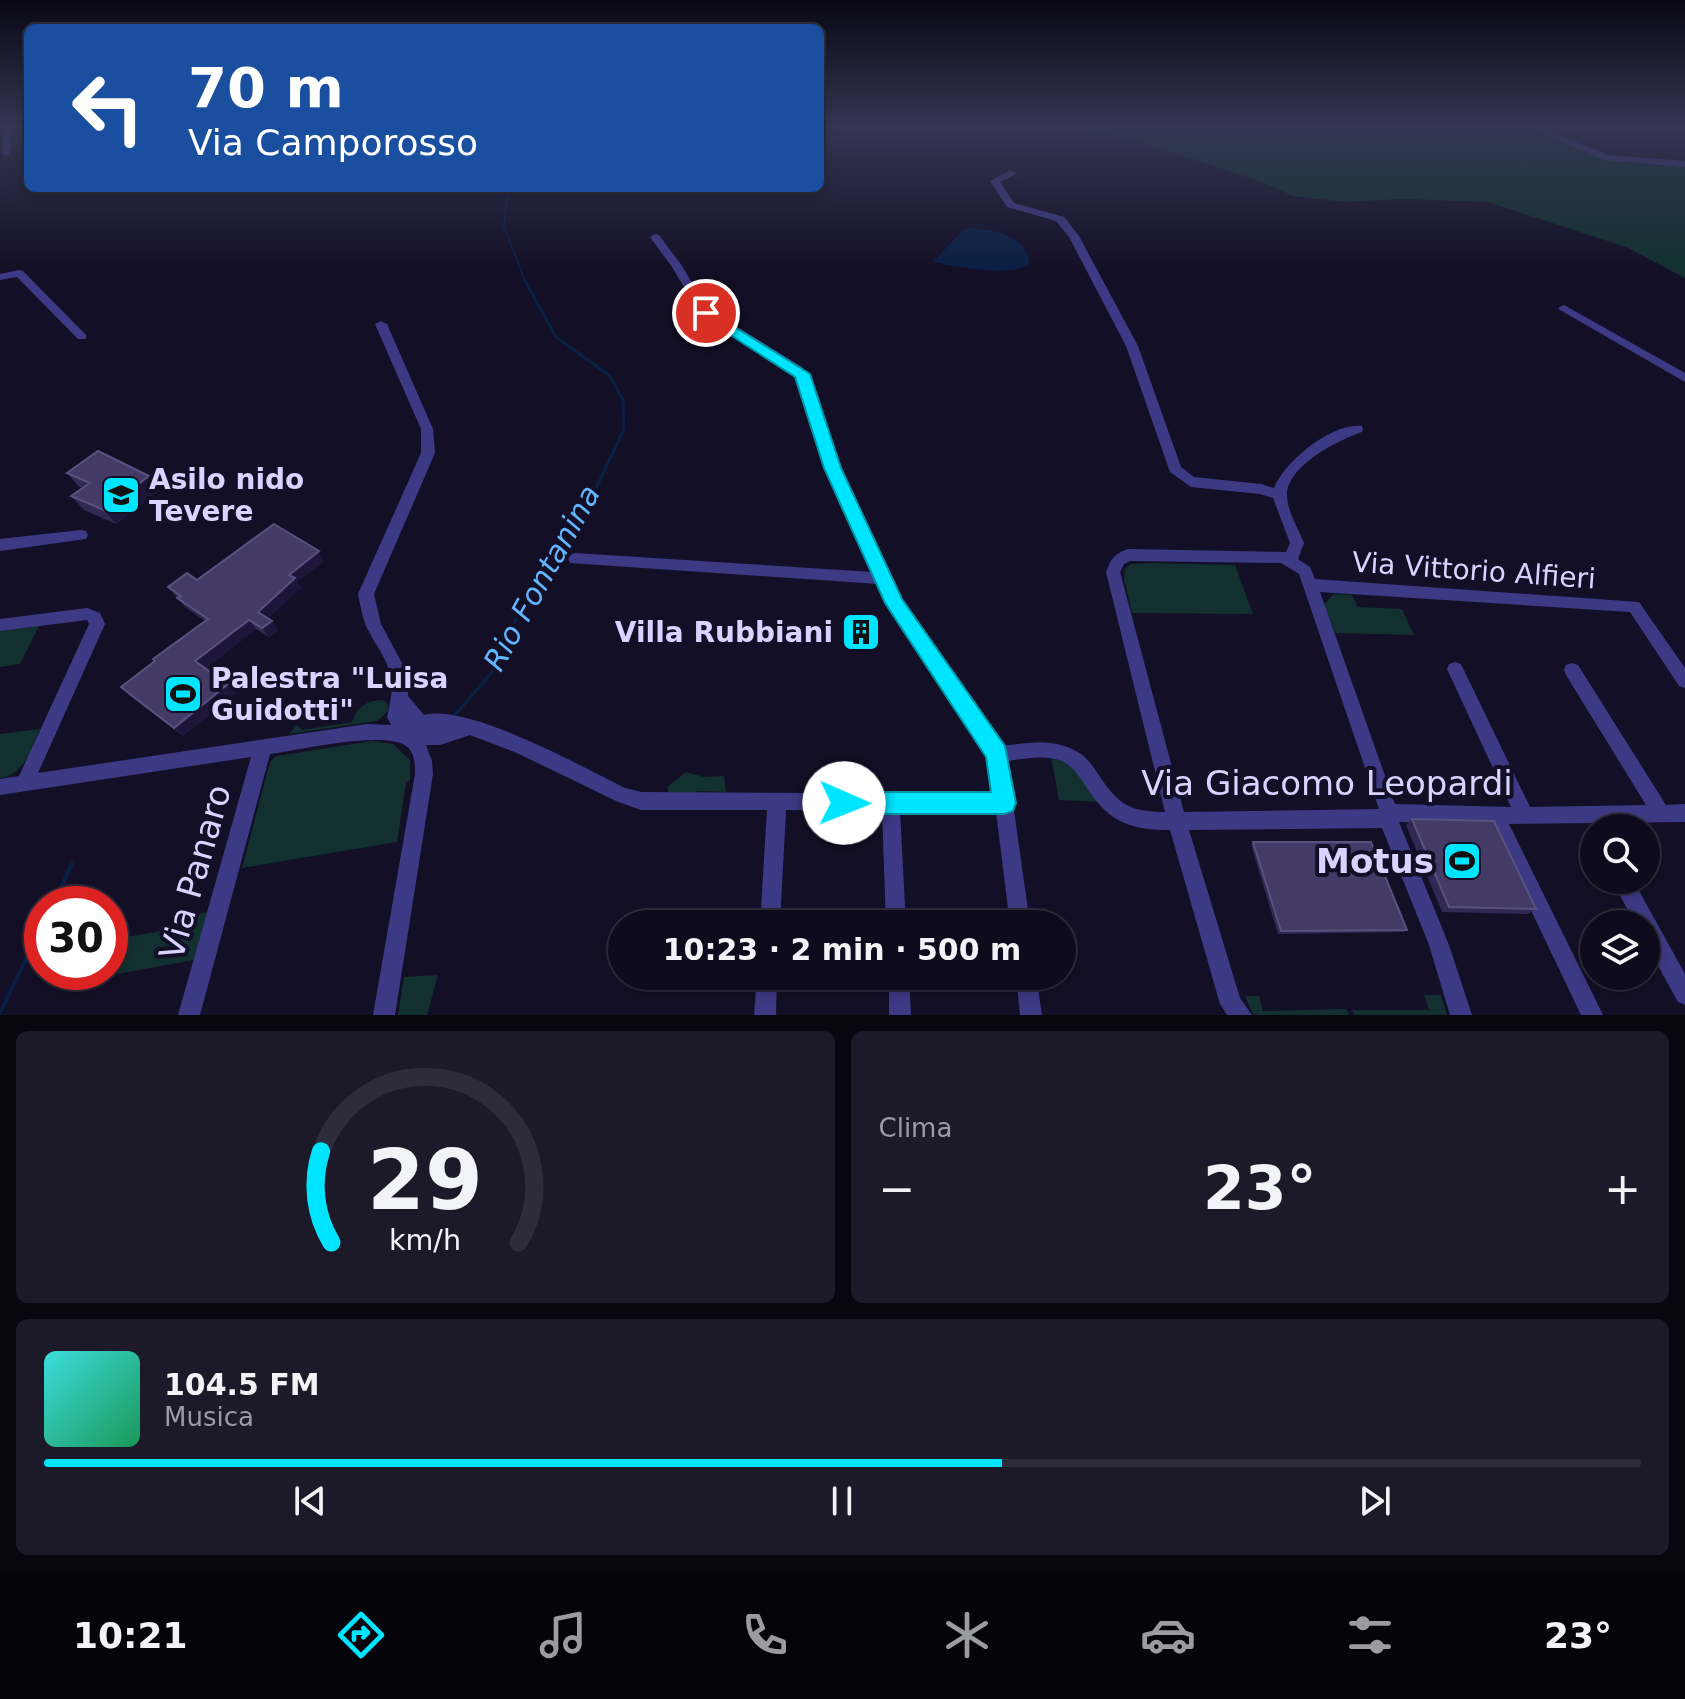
<!DOCTYPE html>
<html lang="it">
<head>
<meta charset="utf-8">
<style>
  body { margin:0; font-family:"DejaVu Sans",sans-serif; background:#1c1929; color:#f1f3f6; height:100vh; display:flex; flex-direction:column; font-size:30px; white-space:nowrap }
  * { box-sizing:border-box; margin:0 }
  p { font-size:26px; color:#9b9ba3 }
  .icon { flex:none; width:44px; height:44px; fill:none; stroke:currentColor; stroke-width:2; stroke-linecap:round; stroke-linejoin:round }
  .map { position:relative; height:1015px; overflow:hidden }
  .sheet { display:flex; flex-direction:column; gap:16px; padding:16px; background:#08060f; flex:1 }
  .sheet>* { flex:none }
  .guide { position:absolute; left:24px; top:24px; width:800px; height:168px; border-radius:12px; box-shadow:0 4px 12px #0003,0 0 0 2px #2e2b3b; background:#1a4fa0; color:#fff; overflow:hidden }
  .tools { position:absolute; left:1580px; top:814px; display:grid; gap:16px }
  .tools a { display:grid; place-items:center; width:80px; height:80px; border-radius:50%; background:#0e0b1c; box-shadow:0 4px 12px #0003,0 0 0 2px #2e2b3b; font-size:40px }
  .speed { position:absolute; left:24px; top:886px; display:flex; gap:16px; font-size:40px; font-weight:700; text-align:center }
  .speed>* { display:grid; place-content:center; width:104px; height:104px; border-radius:50%; background:#0e0b1c; box-shadow:0 4px 12px #0003,0 0 0 2px #2e2b3b; line-height:1 }
  .speed .limit { border:12px solid #d22; background:#fff; color:#111 }
  .pin { position:absolute; display:grid; place-items:center; width:68px; height:68px; color:#fff; margin:-34px; border:4px solid #fff; border-radius:50%; box-shadow:0 2px 8px #0007 }
  .me { position:absolute; width:88px; margin:-44px; rotate:91deg; stroke-linejoin:round; filter:drop-shadow(0 0 6px #0008) }
  .turn { display:flex; align-items:center; gap:28px; height:168px; padding:0 32px; font-size:36px }
  .turn .icon { width:104px; height:104px; stroke-width:2.5 }
  .turn b { display:block; font-size:56px; line-height:68px }
  .big { font-size:60px; font-weight:700; line-height:1.1 }
  .sheet .tile { flex:1; display:flex; flex-direction:column; justify-content:center; gap:12px; min-width:0; padding:0 28px; border-radius:12px; background:#1c1929 }
  .sheet .dial { align-items:center; gap:0 }
  .dial svg { height:208px; overflow:visible; fill:none; stroke:#2e2b3b; stroke-width:7; stroke-linecap:round; text-anchor:middle }
  .dial text { fill:#f1f3f6; stroke:none }
  .song { display:flex; align-items:center; gap:24px }
  .cover { width:96px; height:96px; border-radius:12px; background:linear-gradient(135deg,hsl(180 70% 55%),hsl(150 70% 35%)) }
  .played { height:8px; border-radius:4px; background:linear-gradient(90deg,#00e5ff 60%,#2e2b3b 60%) }
  .keys { display:flex; justify-content:space-around; direction:ltr }
  .heat { display:flex; justify-content:space-between; align-items:center; font-size:44px; direction:ltr }
  .sheet .tiles { flex:1; display:grid; gap:16px; grid-template-columns:1fr 1fr }
  .tile:last-child { grid-column:span 2 }
  .trip { position:absolute; left:608px; top:910px; width:468px; height:80px; border-radius:40px; background:#0e0b1c; box-shadow:0 4px 12px #0003,0 0 0 2px #2e2b3b; font-weight:700; line-height:80px; text-align:center }
  .tabs { display:flex; height:128px; justify-content:space-around; align-items:center; background:#06040b; color:#9b9ba3 }
  .tabs .icon { width:56px; height:56px }
  .tabs .selected { color:#00e5ff }
  .tabs b { font-size:36px; color:#f1f3f6 }
  .map>svg:first-child { display:block }
</style>
</head>
<body>
<div class="map">
<svg width="1685" height="1015" viewBox="0 0 1685 1015">
  <rect width="100%" height="100%" fill="#130f26"/>
  <!-- green -->
  <path fill="#12302f" d="M1087,128H1534L1553,138L1617,160L1685,165V278L1626,247L1488,202L1402,199L1345,202L1293,196L1262,182L1119,135Z
    M1155,563L1235,565L1253,614L1132,613L1124,579L1125,569L1130,564Z
    M1334,594L1352,595L1358,607L1402,609L1414,635L1335,633L1324,604Z
    M39,626L20,664L0,667V631Z
    M384,700L388,705V711L377,721L289,734L297,725L302,730L352,722C356,707 367,700 384,700Z
    M40,729C31,748 25,775 0,778V734Z
    M372,741L393,744L410,760V780L406,783L397,842L242,868L270,762L276,756Z
    M1051,757L1067,761L1101,802L1059,800Z
    M686,772L704,777L724,776L726,792L696,791L695,795L668,792V786Z
    M207,912L194,960L68,983L72,972H110V940L178,928L182,917Z
    M438,975L427,1015H398L404,977Z
    M1424,995H1441L1447,1015H1354L1352,1010H1429Z
    M1245,996H1259L1263,1011L1346,1009L1349,1015H1253Z"/>
  <!-- water -->
  <path fill="#0a1f44" d="M969,228C991,228 1031,237 1029,265C1003,277 960,267 933,262L963,230Z"/>
  <g fill="none" stroke-linecap="round" stroke-linejoin="round">
    <!-- stream-far2 -->
    <path stroke="#0a1f44" stroke-width="2" d="M1527,128L1607,158L1660,165
      M508,188L504,227L526,283"/>
    <!-- stream-far1 -->
    <path stroke="#0a1f44" stroke-width="3" d="M455,715L505,657L519,609L537,590L599,482L624,429L623,400L610,376L556,337L525,281"/>
    <!-- stream -->
    <path stroke="#0a1f44" stroke-width="4" d="M453,717L456,713
      M53,904L72,864
      M0,1013L42,926"/>
    <!-- minor -->
    <path fill="#3d3a85" fill-rule="evenodd" d="M4,128H12L10,153L6,156L2,153Z
      M1529,128H1540L1609,155L1685,161V167L1604,160Z
      M1011,170L1016,173L1014,175L1000,182L1014,203L1064,217L1079,236L1138,346L1181,467L1194,477L1261,484L1274,488C1284,462 1332,422 1362,426L1363,429L1362,432C1338,440 1287,466 1287,495C1287,511 1298,528 1304,543L1298,559L1310,567L1315,579L1639,602L1685,668V688L1679,686L1630,612L1320,592L1395,804L1511,807L1447,669L1449,664L1455,662L1461,664L1530,807L1646,805L1566,675L1564,670L1566,665L1572,663L1578,665L1666,805L1685,804V822L1509,824L1603,1015H1581L1494,833L1493,824L1399,822L1449,945L1472,1015H1450L1429,945L1382,828L1189,830L1240,998L1252,1015H1227L1220,1004L1170,830C1133,830 1110,823 1089,791C1082,781 1075,768 1064,762C1047,754 1024,759 1007,761L1030,924H1010L996,812L900,811L906,924H886L882,811L786,810L780,924H760L767,810H641L616,801L517,753L470,735L440,745H426L432,761L433,774L395,1015H373L415,774C415,763 415,753 406,746C386,730 297,750 270,754L200,1015H178L251,757L0,795V779L19,776L89,624L87,620L0,631V619L87,608L100,613L105,624L38,773L367,724L391,725L387,717C390,704 393,692 391,678C388,659 374,643 366,626C362,615 360,605 358,594L421,453V429L375,324L381,321L387,324L433,429L435,453L374,594L381,624L403,665L408,680V696L424,715C468,703 582,767 625,788L641,792L993,794L989,756L890,607L878,584L570,563L568,559L570,555L575,553L873,572L825,468L800,381L794,373L699,312L672,267L650,237L655,234L659,235L682,266L707,308L802,367L810,377L839,468L901,600L1001,746C1026,743 1053,738 1076,751C1086,756 1092,765 1098,774C1118,804 1129,812 1165,812L1106,572C1111,559 1114,554 1128,549L1286,552L1290,543L1273,498L1260,494L1191,487L1170,472L1126,346L1069,237L1056,221L1007,207L990,181ZM1130,561L1281,563L1299,574L1379,809L1184,812L1120,572L1124,564Z
      M19,270L23,271L86,335V339H78L17,277L0,280V274Z
      M1564,305L1685,373V382L1560,310L1558,308Z
      M81,530L86,531L88,535L86,539L0,551V539Z
      M1612,880H1633L1685,974V1005L1678,1002L1646,944V924H1635Z
      M757,976H777L776,1015H754Z
      M889,976H909L911,1015H889Z
      M1016,976H1036L1042,1015H1020Z"/>
  </g>
  <!-- wall -->
  <path fill="#312854" d="M67,473L160,490L116,524L84,510L71,496L83,488L79,487Z
    M324,561L297,582L301,587L268,618L272,621L278,630L269,637L256,629L206,668L236,693L183,736L130,696L121,687L205,621L185,607L168,587L197,580Z
    M849,616L862,621L871,637L854,640L849,623Z
    M1412,819L1536,909L1528,914L1442,912L1406,825Z
    M1253,842L1407,930L1404,932L1278,934L1251,845Z"/>
  <!-- shaded-wall -->
  <path fill="#1d163a" d="M149,476L160,490L116,524L104,510Z
    M319,551L324,561L297,582L301,587L265,621L258,612L289,575Z
    M249,620L256,629L203,670L195,661Z
    M272,621L278,630L269,637L262,628Z
    M871,630V637L854,640V633Z
    M228,684L236,693L183,736L174,728Z"/>
  <!-- building -->
  <path fill="#433a66" stroke="#5a527e" stroke-width="2" d="M98,451L149,476L104,510L71,496L90,483L67,473Z
    M274,524L319,551L289,575L295,578L258,612L272,621L262,628L249,620L195,661L228,684L174,728L121,687L155,661L153,659L208,619L177,598L181,596L168,587L187,573L197,580Z
    M860,614L862,621L868,620L871,630L854,633L849,616Z
    M1412,819L1494,821L1536,909L1449,907Z
    M1253,842H1371L1407,930L1281,931Z"/>
  <!-- sky -->
  <linearGradient id="sky" x2="0" y2="1"><stop stop-color="#0a0815"/><stop offset="0.47" stop-color="#333752"/><stop offset="1" stop-color="#333752" stop-opacity="0"/></linearGradient>
  <rect width="1685" height="270" fill="url(#sky)"/>
  <!-- route -->
  <path fill="#00e5ff" stroke="#0095a6" stroke-width="2" d="M706,309L810,374L841,468L902,599L1005,746L1016,803L1013,811L1004,814H844L836,811L832,803L836,795L844,792H991L986,757L885,603L824,468L795,377L701,316V310Z"/>
  <!-- icons -->
  <defs>
    <g id="school-square" transform="scale(2)"><rect x="-9" y="-9" width="18" height="18" rx="4" fill="#00e5ff" stroke="#130f26"/><path d="M0-5L7-2L0 1L-7-2ZM-4 1L0 2.5L4 1V4Q0 6-4 4Z" fill="#111"/></g>
    <g id="building-square" transform="scale(2)"><rect x="-9" y="-9" width="18" height="18" rx="4" fill="#00e5ff" stroke="#130f26"/><path d="M-4-6H4V6H1V3H-1V6H-4ZM-2.5-4.3h1.7v1.8h-1.7ZM.8-4.3h1.7v1.8H.8ZM-2.5-1h1.7V.8h-1.7ZM.8-1h1.7V.8H.8Z" fill="#111"/></g>
    <g id="stadium-square" transform="scale(2)"><rect x="-9" y="-9" width="18" height="18" rx="4" fill="#00e5ff" stroke="#130f26"/><path d="M0-5a6.5 5 0 1 0 0 10a6.5 5 0 1 0 0-10ZM-3.5-1.8h7v3.6h-7Z" fill="#111"/></g>
  </defs>
  <g fill-rule="evenodd">
    <use href="#school-square" x="121" y="495"/>
    <use href="#building-square" x="861" y="632"/>
    <use href="#stadium-square" x="183" y="694"/>
    <use href="#stadium-square" x="1462" y="861"/>
  </g>
  <g text-anchor="middle" stroke-width="8" stroke-linejoin="round" paint-order="stroke">
    <!-- poi labels -->
    <g font-size="28" font-weight="bold" fill="#d9d4ff" stroke="#130f26" text-anchor="start">
      <text x="149" y="489">Asilo nido<tspan x="149" dy="32">Tevere</tspan></text>
      <text x="833" y="642" text-anchor="end">Villa Rubbiani</text>
      <text x="211" y="688">Palestra "Luisa<tspan x="211" dy="32">Guidotti"</tspan></text>
    </g>
    <!-- street labels -->
    <g font-size="28" fill="#d9d4ff" stroke="#130f26">
      <text transform="translate(1474 570) rotate(4)" y="10">Via Vittorio Alfieri</text>
    </g>
    <!-- water labels -->
    <g font-size="30" font-style="italic" fill="#62b6ff" stroke="#130f26">
      <text transform="translate(542 578) rotate(-61)" y="10">Rio Fontanina</text>
    </g>
    <!-- near-street labels -->
    <g font-size="34" fill="#d9d4ff" stroke="#130f26">
      <text x="1327" y="795">Via Giacomo Leopardi</text>
      <text transform="translate(195 872) rotate(-74)" y="12">Via Panaro</text>
    </g>
    <!-- near-poi labels -->
    <g font-size="34" font-weight="bold" fill="#d9d4ff" stroke="#130f26" text-anchor="end">
      <text x="1434" y="873">Motus</text>
    </g>
  </g>
</svg>
<div class="tools">
<a><svg class="icon" aria-label="search" viewBox="0 0 24 24"><circle cx="10" cy="10" r="6"/><path d="M15 15l6 6"/></svg></a>
<a><svg class="icon" aria-label="layers" viewBox="0 0 24 24"><path d="M12 4l9 5-9 5-9-5zM3 14l9 5 9-5"/></svg></a>
</div>
<div class="speed"><div class="limit">30</div></div>
<div class="pin" style="left:706px;top:313px;background:#d93025"><svg class="icon" aria-label="arrive" viewBox="0 0 24 24"><path d="M6 21V4h12l-3 4 3 4H6"/></svg></div>
<svg class="me" style="left:844px;top:803px" viewBox="-20 -20 40 40"><circle r="19" fill="#fff"/><path d="M0-13L10 11 0 6-10 11z" fill="#00e5ff"/></svg>
<div class="trip">10:23 · 2 min · 500 m</div>
<div class="guide">
<div class="turn"><svg class="icon" aria-label="left" viewBox="0 0 24 24"><path d="M17 20v-9H6M10 6l-5 5 5 5"/></svg><div><b>70 m</b>Via Camporosso</div></div>
</div>
</div>
<section class="sheet">
<div class="tiles">
<div class="tile dial"><svg viewBox="0 0 100 80">
<path d="M14 69A42 42 0 1 1 86 69"/>
<path d="M14 69A42 42 0 0 1 10 34" stroke="#00e5ff"/>
<text x="50" y="56" font-size="32" font-weight="700">29</text>
<text x="50" y="72" font-size="11">km/h</text>
</svg></div>
<div class="tile"><p>Clima</p>
<div class="heat"><a>−</a><b class="big">23°</b><a>+</a></div>
</div>
<div class="tile">
<div class="song"><i class="cover"></i><div><b>104.5 FM</b><p>Musica</p></div></div>
<div class="played"></div>
<div class="keys"><svg class="icon" aria-label="previous" viewBox="0 0 24 24"><path d="M18 5L8 12l10 7zM5 5v14"/></svg><svg class="icon" aria-label="pause" viewBox="0 0 24 24"><path d="M8 5v14M16 5v14"/></svg><svg class="icon" aria-label="next" viewBox="0 0 24 24"><path d="M6 5l10 7-10 7zM19 5v14"/></svg></div>
</div>
</div>
</section>
<nav class="tabs">
<b>10:21</b>
<svg class="icon selected" aria-label="directions" viewBox="0 0 24 24"><path d="M12 3l9 9-9 9-9-9zM9 14v-3h6M13 9l2 2-2 2"/></svg>
<svg class="icon" aria-label="music" viewBox="0 0 24 24"><path d="M9 18V5l10-2v13"/><circle cx="6" cy="18" r="3"/><circle cx="16" cy="16" r="3"/></svg>
<svg class="icon" aria-label="phone" viewBox="0 0 24 24"><path d="M5 4h4l2 5-3 2q2 4 5 5l2-3 5 2v4C11 20 4 13 5 4z"/></svg>
<svg class="icon" aria-label="climate" viewBox="0 0 24 24"><path d="M12 3v18M4 7l16 10M4 17L20 7"/></svg>
<svg class="icon" aria-label="car" viewBox="0 0 24 24"><path d="M5 17H2v-5l4-1 3-4h7l3 4 3 1v5h-3M9 17h6M6 11h13"/><circle cx="7" cy="17" r="2"/><circle cx="17" cy="17" r="2"/></svg>
<svg class="icon" aria-label="filters" viewBox="0 0 24 24"><path d="M4 7h16M4 17h16"/><circle cx="9" cy="7" r="2"/><circle cx="15" cy="17" r="2"/></svg>
<b>23°</b>
</nav>
</body>
</html>
